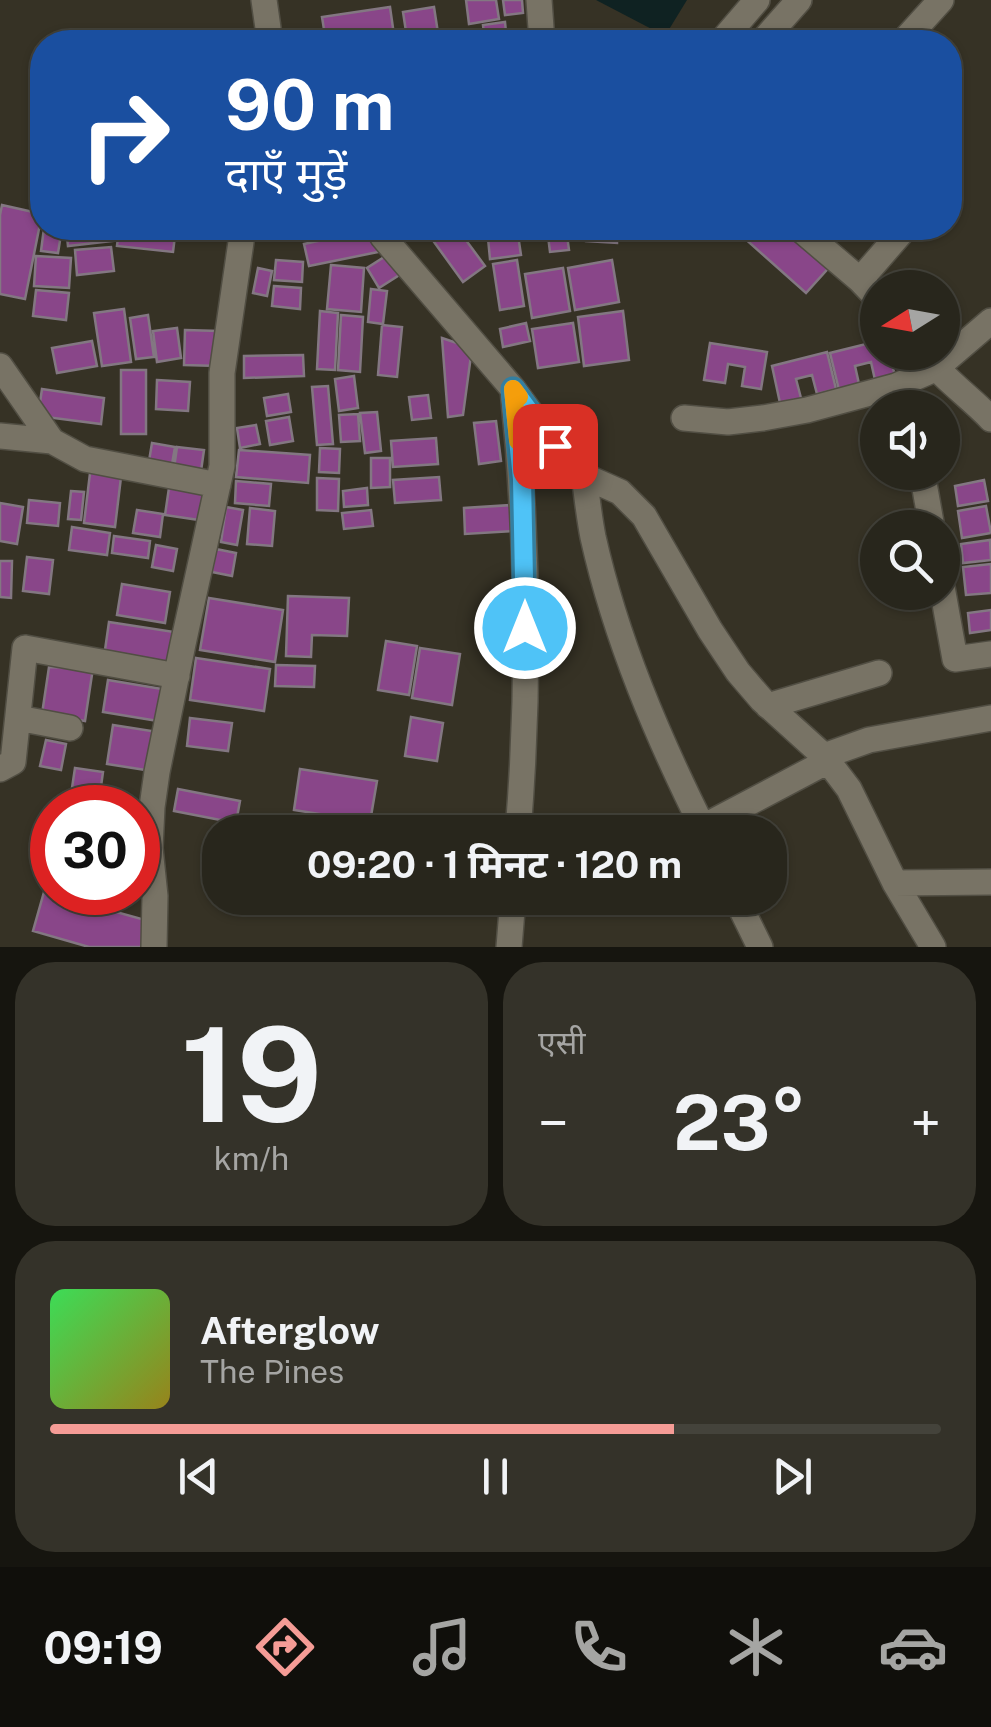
<!DOCTYPE html>
<html lang="hi">
<head>
<meta charset="utf-8">
<style>
  body { margin:0; font-family:"Public Sans","Noto Sans Devanagari",sans-serif; background:#343229; color:#f1f3f6; height:100vh; display:flex; flex-direction:column; font-size:38px; white-space:nowrap }
  * { box-sizing:border-box; margin:0 }
  p { font-size:32px; color:#a5a5a3 }
  .icon { flex:none; width:55px; height:55px; fill:none; stroke:currentColor; stroke-width:2; stroke-linecap:round; stroke-linejoin:round }
  .map { position:relative; height:947px; overflow:hidden }
  .panel { display:flex; flex-direction:column; gap:15px; padding:15px; background:#16150f; flex:1 }
  .panel>* { flex:none }
  .top-card { position:absolute; left:30px; top:30px; width:932px; height:210px; border-radius:40px; box-shadow:0 2px 8px #0004,0 0 0 2px #44433b; background:#1a4fa0; color:#fff; overflow:hidden }
  .needle { width:65px; rotate:259deg }
  .buttons { position:absolute; left:860px; top:270px; display:grid; gap:20px }
  .buttons a { display:grid; place-items:center; width:100px; height:100px; border-radius:50%; background:#28261c; box-shadow:0 2px 8px #0004,0 0 0 2px #44433b; font-size:50px }
  .speed { position:absolute; left:30px; top:785px; display:flex; gap:20px; font-size:50px; font-weight:700; text-align:center }
  .speed>* { display:grid; place-content:center; width:130px; height:130px; border-radius:50%; background:#28261c; box-shadow:0 2px 8px #0004,0 0 0 2px #44433b; line-height:1 }
  .speed .limit { border:15px solid #d22; background:#fff; color:#111 }
  .pin { position:absolute; display:grid; place-items:center; width:85px; height:85px; color:#fff; margin:-42px; border-radius:20px; box-shadow:0 5px 15px #0006 }
  .me { position:absolute; width:110px; margin:-55px; rotate:0deg; stroke-linejoin:round; filter:drop-shadow(0 0 8px #0008) }
  .turn { display:flex; align-items:center; gap:35px; height:210px; padding:0 30px; font-size:45px }
  .turn .icon { width:130px; height:130px; stroke-width:2.5 }
  .turn b { display:block; font-size:70px; line-height:85px }
  .big { font-size:75px; font-weight:700; line-height:1.1 }
  .panel .card { flex:1; display:flex; flex-direction:column; justify-content:center; gap:15px; min-width:0; padding:0 35px; border-radius:40px; background:#343229 }
  .panel .dial { align-items:center; gap:0 }
  .dial b { font-size:130px; line-height:1 }
  .song { display:flex; align-items:center; gap:30px }
  .cover { width:120px; height:120px; border-radius:15px; background:linear-gradient(135deg,hsl(130 70% 55%),hsl(50 70% 35%)) }
  .played { height:10px; border-radius:5px; background:linear-gradient(90deg,#f59c96 70%,#44433b 70%) }
  .keys { display:flex; justify-content:space-around; direction:ltr }
  .heat { display:flex; justify-content:space-between; align-items:center; font-size:55px; direction:ltr }
  .panel .tiles { flex:1; display:grid; gap:15px; grid-template-columns:1fr 1fr }
  .card:last-child { grid-column:span 2 }
  .trip { position:absolute; left:202px; top:815px; width:585px; height:100px; border-radius:40px; background:#28261c; box-shadow:0 2px 8px #0004,0 0 0 2px #44433b; font-weight:700; line-height:100px; text-align:center }
  .menu { display:flex; height:160px; justify-content:space-around; align-items:center; background:#100f0b; color:#a5a5a3 }
  .menu .icon { width:70px; height:70px }
  .menu .active { color:#f59c96 }
  .menu b { font-size:45px; color:#f1f3f6 }
  .map>svg:first-child { display:block }
</style>
</head>
<body>
<div class="map">
<svg width="991" height="947" viewBox="0 0 991 947">
  <rect width="100%" height="100%" fill="#363225"/>
  <!-- water -->
  <path fill="#0f2222" d="M596,0H687L665,36Z"/>
  <!-- building -->
  <path fill="#894689" stroke="#837782" stroke-width="2.5" d="M466,0H496L499,19L469,24Z
    M503,0H522L523,13L505,15Z
    M390,7L395,42H326L322,17Z
    M434,7L438,33L407,38L403,12Z
    M505,22L507,42H485L483,25Z
    M2,205L42,214L25,299L0,294V215Z
    M44,228H62L58,253L41,251Z
    M66,228H112L113,241L68,246Z
    M119,228H176L173,252L117,246Z
    M307,228H356L310,238Z
    M438,228H457L485,266L463,282L429,235Z
    M487,228H517L521,255L490,259Z
    M547,228H566L569,250L550,252Z
    M586,228H617V243L586,241Z
    M733,228H794L833,263L806,293Z
    M373,229L378,252L309,266L304,244Z
    M111,247L114,271L77,275L75,250Z
    M392,252L404,272L379,288L367,268Z
    M36,256L71,258L69,288L34,286Z
    M276,260L303,262L302,282L274,280Z
    M517,260L524,306L500,310L493,264Z
    M612,260L619,302L575,310L568,268Z
    M331,265L364,268L361,312L327,309Z
    M258,268L272,271L267,296L253,293Z
    M563,268L570,311L532,318L525,274Z
    M274,286L301,288L300,309L272,306Z
    M371,289L387,291L383,324L368,322Z
    M36,290L69,293L66,320L33,316Z
    M124,309L131,362L102,366L94,313Z
    M320,311L338,313L335,370L317,369Z
    M623,311L629,360L584,366L578,317Z
    M148,315L154,357L136,359L130,318Z
    M341,315L363,317L360,372L338,370Z
    M526,323L530,341L503,347L500,329Z
    M573,323L579,362L538,368L532,329Z
    M382,325L402,327L397,377L378,375Z
    M177,328L181,358L157,362L153,331Z
    M185,330L219,331L218,366L184,365Z
    M442,338L472,348L463,415L448,417Z
    M92,341L97,366L57,373L52,348Z
    M878,341V352H889L895,376L875,380L871,362L855,366L859,384L839,390L830,353Z
    M710,343L767,352L761,389L742,386L745,367L728,364L725,383L704,380Z
    M827,352L836,389L817,394L812,375L796,379L801,398L780,403L772,366Z
    M303,355L304,376L244,378V356Z
    M121,370H146V434H121Z
    M354,376L358,408L339,411L335,379Z
    M157,380L190,382L188,411L156,409Z
    M328,386L333,444L317,445L312,387Z
    M42,389L104,398L101,424L38,416Z
    M288,394L291,412L267,416L264,398Z
    M428,395L431,418L412,420L409,397Z
    M377,412L381,451L365,453L360,413Z
    M358,414L360,441L341,442L339,415Z
    M289,417L293,441L270,445L266,421Z
    M496,421L501,461L479,464L474,423Z
    M256,425L260,444L240,448L237,428Z
    M436,438L438,464L393,467L391,441Z
    M152,443L175,447L171,470L148,467Z
    M177,447L204,450L201,471L174,468Z
    M320,448L340,449L339,473L319,472Z
    M239,450L310,455L308,483L236,477Z
    M371,458H390V487L371,488Z
    M91,465L122,469L115,527L84,523Z
    M439,477L441,500L395,503L393,480Z
    M317,478L339,479L338,511L317,510Z
    M984,480L988,501L958,506L955,486Z
    M170,481L204,486L199,520L165,515Z
    M236,481L271,484L269,506L235,503Z
    M367,488L368,505L344,507L343,491Z
    M71,491L84,492L81,520L68,519Z
    M29,500L60,503L58,526L27,523Z
    M0,503L23,507L17,544L0,541Z
    M512,505L514,531L465,534L464,508Z
    M986,506L991,533L962,538L958,511Z
    M226,507L243,510L237,545L221,542Z
    M250,508L275,511L272,546L247,544Z
    M137,510L163,514L160,537L133,533Z
    M371,510L373,526L344,529L342,513Z
    M72,527L110,533L107,555L69,550Z
    M114,536L150,541L148,558L112,553Z
    M990,540L991,560L963,563L961,544Z
    M156,545L177,549L173,571L152,567Z
    M216,549L236,553L232,576L212,572Z
    M27,557L53,560L49,594L23,591Z
    M0,561H12L11,598L0,597Z
    M991,564V593L966,595L963,567Z
    M122,584L170,592L165,623L117,615Z
    M288,596L349,598L347,636L312,635L311,657L286,656Z
    M209,598L283,610L275,662L200,650Z
    M991,610V630L970,633L968,613Z
    M109,622L174,632L168,667L104,657Z
    M386,641L417,646L409,695L378,690Z
    M420,648L460,654L452,705L412,698Z
    M196,658L270,669L264,711L190,700Z
    M276,665L315,666L314,687L275,686Z
    M49,667L93,668L85,721L42,714Z
    M108,680L162,689L158,721L103,712Z
    M411,717L443,723L437,761L405,756Z
    M190,718L232,723L228,751L187,746Z
    M113,725L158,732L152,771L107,764Z
    M46,740L66,744L61,770L40,766Z
    M75,768L103,772L98,808H69Z
    M300,769L377,781L370,822L294,810Z
    M178,789L240,801L236,823L174,811Z
    M44,892L149,921L141,947H89L33,931Z"/>
  <g fill="none" stroke-linecap="round" stroke-linejoin="round">
    <!-- minor casing -->
    <g stroke="#514e43" stroke-width="28">
      <path id="minor" d="M264,0L270,42
        M539,0L542,42
        M721,42L757,0
        M762,42L799,0
        M903,42L941,0
        M378,228L383,237L513,389L555,446L584,476L620,492L644,516L710,630L738,672L762,700L824,756L849,789L895,883L933,947
        M799,228L860,280L878,299
        M860,280L905,228
        M923,352C942,378 969,396 991,419
        M0,366L52,441
        M513,389C528,536 530,685 518,832
        M684,418L728,422L763,418L807,410L896,386L935,369L991,321
        M0,436L52,441L85,459L218,485
        M922,472L932,528
        M584,476C587,496 589,517 593,537C616,640 658,738 705,832
        M942,587L955,659L991,654
        M768,706L879,673
        M18,718L70,728
        M824,756L869,740L991,718
        M0,769L13,762L25,648L177,676
        M703,827L828,761
        M895,883L991,882
        M736,898L760,947
        M154,947L155,896L150,848L152,807L157,772L183,644L222,466V373L243,228
        M509,947L513,898"/>
    </g>
    <!-- minor -->
    <use href="#minor" stroke="#787365" stroke-width="25"/>
  </g>
  <g fill="none" stroke-linecap="round" stroke-linejoin="round">
    <!-- route casing -->
    <g stroke="#337fa1" stroke-width="25">
      <path id="route" d="M525,628L522,479L513,389L555,446"/>
    </g>
    <!-- route -->
    <use href="#route" stroke="#4fc3f7" stroke-width="18"/>
    <!-- slow -->
    <path stroke="#f59e0b" stroke-width="18" d="M518,441L513,389L519,397"/>
  </g>
</svg>
<div class="buttons">
<a><svg class="needle" viewBox="-14 -14 28 28"><path d="M0-13l5 13h-10z" fill="#e53935"/><path d="M0 13l5-13h-10z" fill="#a5a5a3"/></svg></a>
<a><svg class="icon" aria-label="sound" viewBox="0 0 24 24"><path d="M4 9h4l5-4v14l-5-4H4zM17 9q2 3 0 6"/></svg></a>
<a><svg class="icon" aria-label="search" viewBox="0 0 24 24"><circle cx="10" cy="10" r="6"/><path d="M15 15l6 6"/></svg></a>
</div>
<div class="speed"><div class="limit">30</div></div>
<div class="pin" style="left:555px;top:446px;background:#d93025"><svg class="icon" aria-label="arrive" viewBox="0 0 24 24"><path d="M6 21V4h12l-3 4 3 4H6"/></svg></div>
<svg class="me" style="left:525px;top:628px" viewBox="-20 -20 40 40"><circle r="17" fill="#4fc3f7" stroke="#fff" stroke-width="3"/><path d="M0-11L8 9 0 5-8 9z" fill="#fff"/></svg>
<div class="trip">09:20 · 1 मिनट · 120 m</div>
<div class="top-card">
<div class="turn"><svg class="icon" aria-label="right" viewBox="0 0 24 24"><path d="M7 20v-9h11M14 6l5 5-5 5"/></svg><div><b>90 m</b>दाएँ मुड़ें</div></div>
</div>
</div>
<section class="panel">
<div class="tiles">
<div class="card dial"><b>19</b><p>km/h</p></div>
<div class="card"><p>एसी</p>
<div class="heat"><a>−</a><b class="big">23°</b><a>+</a></div>
</div>
<div class="card">
<div class="song"><i class="cover"></i><div><b>Afterglow</b><p>The Pines</p></div></div>
<div class="played"></div>
<div class="keys"><svg class="icon" aria-label="previous" viewBox="0 0 24 24"><path d="M18 5L8 12l10 7zM5 5v14"/></svg><svg class="icon" aria-label="pause" viewBox="0 0 24 24"><path d="M8 5v14M16 5v14"/></svg><svg class="icon" aria-label="next" viewBox="0 0 24 24"><path d="M6 5l10 7-10 7zM19 5v14"/></svg></div>
</div>
</div>
</section>
<nav class="menu">
<b>09:19</b>
<svg class="icon active" aria-label="directions" viewBox="0 0 24 24"><path d="M12 3l9 9-9 9-9-9zM9 14v-3h6M13 9l2 2-2 2"/></svg>
<svg class="icon" aria-label="music" viewBox="0 0 24 24"><path d="M9 18V5l10-2v13"/><circle cx="6" cy="18" r="3"/><circle cx="16" cy="16" r="3"/></svg>
<svg class="icon" aria-label="phone" viewBox="0 0 24 24"><path d="M5 4h4l2 5-3 2q2 4 5 5l2-3 5 2v4C11 20 4 13 5 4z"/></svg>
<svg class="icon" aria-label="climate" viewBox="0 0 24 24"><path d="M12 3v18M4 7l16 10M4 17L20 7"/></svg>
<svg class="icon" aria-label="car" viewBox="0 0 24 24"><path d="M5 17H2v-5l4-1 3-4h7l3 4 3 1v5h-3M9 17h6M6 11h13"/><circle cx="7" cy="17" r="2"/><circle cx="17" cy="17" r="2"/></svg>
</nav>
</body>
</html>
